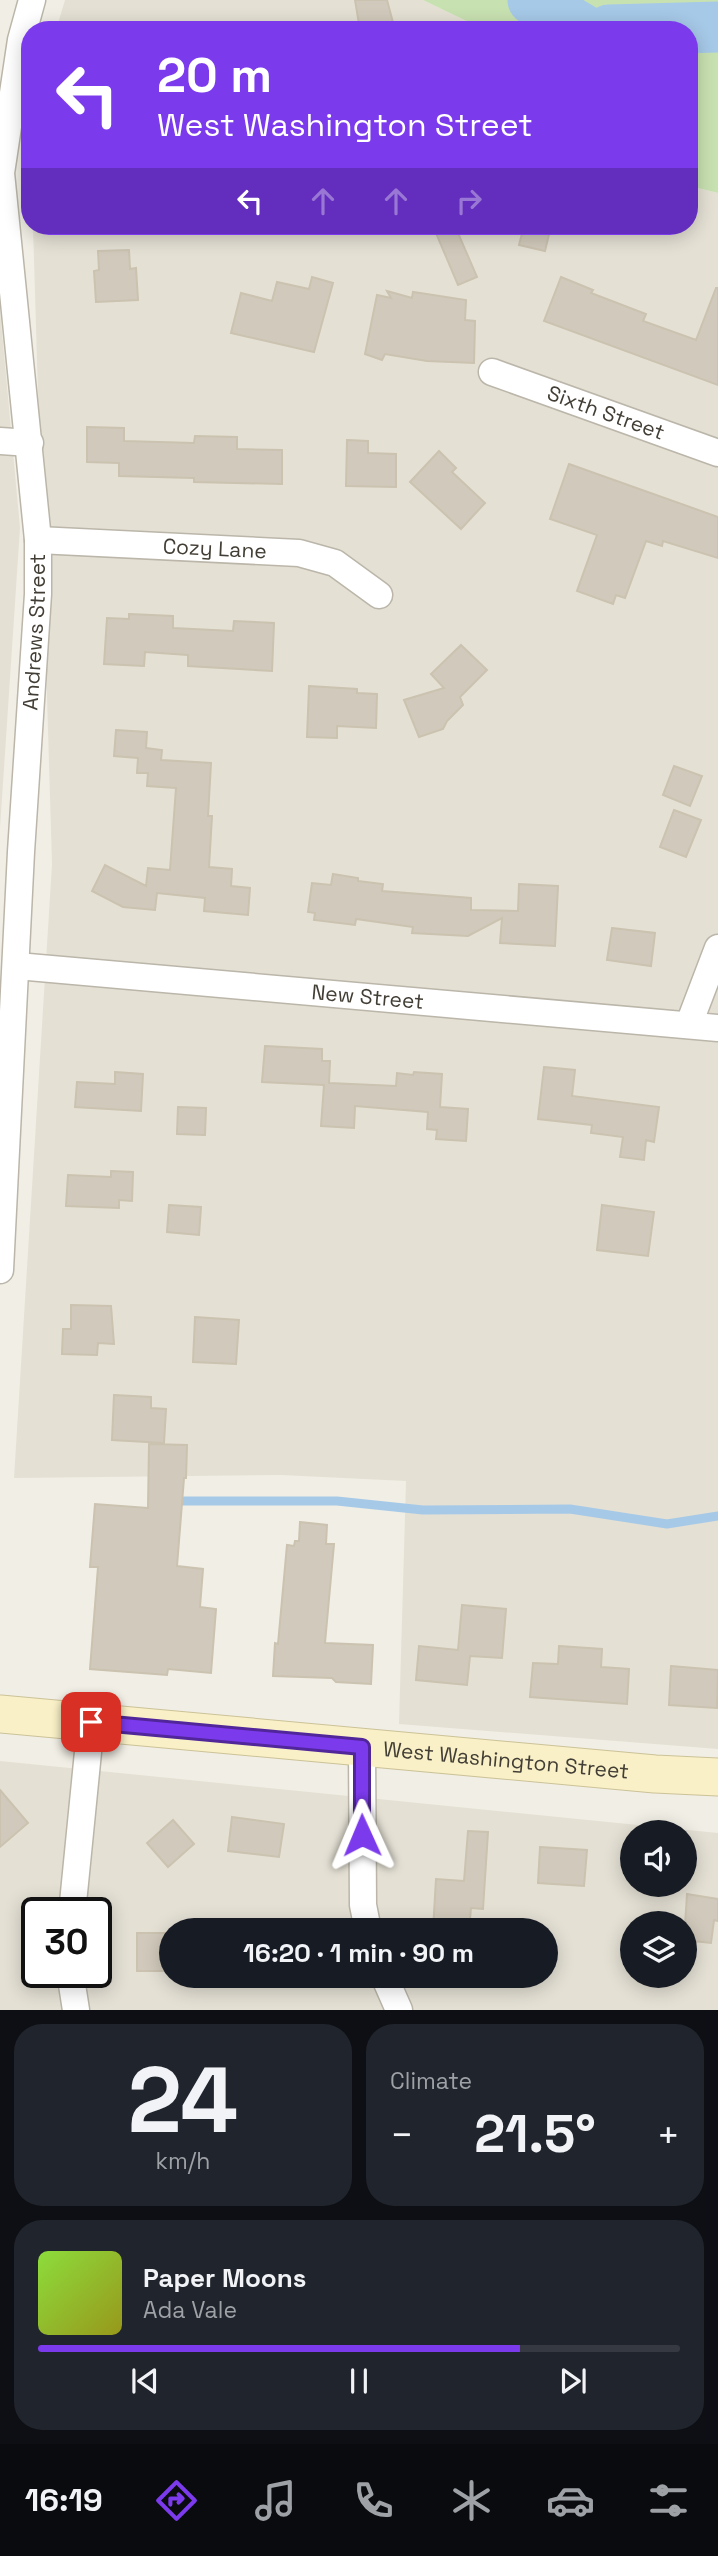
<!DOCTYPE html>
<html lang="en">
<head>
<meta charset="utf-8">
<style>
  body { margin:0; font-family:"Space Grotesk",sans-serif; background:#20242c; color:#f1f3f6; height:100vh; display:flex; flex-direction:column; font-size:26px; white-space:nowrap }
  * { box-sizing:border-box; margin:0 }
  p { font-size:23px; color:#9ea1a6 }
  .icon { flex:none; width:38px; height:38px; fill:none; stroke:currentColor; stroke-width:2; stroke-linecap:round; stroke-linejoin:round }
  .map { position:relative; height:2010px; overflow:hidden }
  .details { display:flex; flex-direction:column; gap:14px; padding:14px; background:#0d0f14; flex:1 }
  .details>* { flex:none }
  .banner { position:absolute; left:21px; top:21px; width:677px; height:214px; border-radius:28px; box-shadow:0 4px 18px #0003; background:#7c3aed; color:#fff; overflow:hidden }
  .fabs { position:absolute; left:620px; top:1820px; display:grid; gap:14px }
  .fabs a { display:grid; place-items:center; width:77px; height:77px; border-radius:50%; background:#171b24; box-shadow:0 4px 18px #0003; font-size:35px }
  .speed { position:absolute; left:21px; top:1897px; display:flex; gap:14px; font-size:35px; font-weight:700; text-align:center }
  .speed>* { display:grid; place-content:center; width:91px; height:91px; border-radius:50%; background:#171b24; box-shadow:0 4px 18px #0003; line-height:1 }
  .speed .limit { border:4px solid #111; border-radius:10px; background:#fff; color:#111 }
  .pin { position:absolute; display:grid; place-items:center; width:60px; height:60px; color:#fff; margin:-30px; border-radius:14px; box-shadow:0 4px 10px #0006 }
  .me { position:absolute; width:77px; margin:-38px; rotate:359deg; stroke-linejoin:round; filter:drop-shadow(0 0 5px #0008) }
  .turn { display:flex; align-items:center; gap:24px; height:147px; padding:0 21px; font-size:32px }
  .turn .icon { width:91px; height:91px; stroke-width:2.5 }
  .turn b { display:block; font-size:49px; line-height:60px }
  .lanes { display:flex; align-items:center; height:66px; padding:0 21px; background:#0003; justify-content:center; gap:35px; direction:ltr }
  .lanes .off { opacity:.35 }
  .big { font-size:52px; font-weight:700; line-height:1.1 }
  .details .card { flex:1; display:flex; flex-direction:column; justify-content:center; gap:10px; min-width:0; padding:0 24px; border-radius:28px; background:#20242c }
  .details .dial { align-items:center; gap:0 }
  .dial b { font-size:91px; line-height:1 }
  .song { display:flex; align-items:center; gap:21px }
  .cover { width:84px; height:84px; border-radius:10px; background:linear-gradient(135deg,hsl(90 70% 55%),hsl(60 70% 35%)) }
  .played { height:7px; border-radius:4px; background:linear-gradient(90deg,#7c3aed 75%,#363941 75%) }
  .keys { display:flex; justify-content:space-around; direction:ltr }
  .heat { display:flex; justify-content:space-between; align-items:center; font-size:38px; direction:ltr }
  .details .tiles { flex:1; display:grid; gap:14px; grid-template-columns:1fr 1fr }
  .card:last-child { grid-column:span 2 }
  .trip { position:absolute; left:159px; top:1918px; width:399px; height:70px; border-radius:35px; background:#171b24; box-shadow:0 4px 18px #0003; font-weight:700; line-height:70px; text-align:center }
  .dock { display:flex; height:112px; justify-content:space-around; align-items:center; background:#090b0e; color:#9ea1a6 }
  .dock .icon { width:49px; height:49px }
  .dock .active { color:#7c3aed }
  .dock b { font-size:32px; color:#f1f3f6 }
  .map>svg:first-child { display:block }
</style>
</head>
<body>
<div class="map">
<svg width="718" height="2010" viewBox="0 0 718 2010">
  <rect width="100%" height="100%" fill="#f1eee5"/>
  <!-- residential -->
  <path fill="#e4e0d4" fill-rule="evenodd" d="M65,0H423L485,30H56Z
    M690,186L718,193V1749L399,1724L406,1481L281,1475L14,1478L52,864L33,226H690Z
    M0,310L20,528L0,828Z
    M0,1761L718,1833V2010H0ZM632,1832H684V1885H632ZM37,1913H96V1972H37ZM632,1923H684V1976H632ZM172,1930H546V1976H172Z"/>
  <!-- green -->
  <path fill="#c8e1b1" d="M423,0H718V193L690,186V30H485Z"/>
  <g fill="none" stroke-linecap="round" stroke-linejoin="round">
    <!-- stream -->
    <path stroke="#a6c9e8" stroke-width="9" d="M173,1501H337L423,1510L570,1509L667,1524L718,1516"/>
    <!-- river -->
    <path stroke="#a6c9e8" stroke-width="51" d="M533,0L584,30
      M609,30L718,27"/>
  </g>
  <!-- building -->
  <path fill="#d1cabc" stroke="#cbc2b0" stroke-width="2" d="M355,0H387L395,30H360Z
    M433,226H455L477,277L458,285Z
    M524,226H551L545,251L519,245Z
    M129,250L130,269L136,268L138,300L96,302L94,271L99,270L98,251Z
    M312,277L333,283L314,352L231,333L241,293L272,301L277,282L309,289Z
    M561,277L593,290L591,293L646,314L643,321L696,340L716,288H718V385L544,321Z
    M387,291L412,298L413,292L466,300L465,320L475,321L474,363L427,361L385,354L382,360L365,354L377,295L391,298Z
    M87,427L124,428V441L194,443L195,436L237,437V449L282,450V484L194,482V478L119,476V463L87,462Z
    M347,440L368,441V453L396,454V487L346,486Z
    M439,451L456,468L452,472L485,503L461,529L410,482Z
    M569,464L718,517V558L663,541L662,546L646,541L625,598L616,595L613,604L577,591L597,535L550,519Z
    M129,614L173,616V628L233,631L234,621L274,623L272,671L188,666V655L145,652L144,666L104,664L107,618L129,619Z
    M461,645L487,670L460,697L463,705L447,721L443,729L419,737L404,700L444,688L431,674Z
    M309,686L357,689V693L377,694L376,728L337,726V738L307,737Z
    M116,730L147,732L146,748L162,750L161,760L211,763L208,816H212L209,867L232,869L231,886L250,888L248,915L204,911L205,898L157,893L155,910L123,907L92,891L105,865L146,886L148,868L170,870L176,788L147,786L148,773H137L138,758L114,756Z
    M674,766L702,776L690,806L663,795Z
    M674,810L701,820L686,857L660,847Z
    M333,874L358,878V881L383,884L382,891L471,898V910L518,911L519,884L558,886L555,946L500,943L502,918L468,936L412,933L413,927L356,919L355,925L314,920L315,913L308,912L312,883L331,885Z
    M612,928L655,933L651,966L607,960Z
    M265,1046L322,1049V1061H330L329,1083L396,1086L397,1073L413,1075L414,1072L442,1074L440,1107L468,1109L466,1141L436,1139L437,1130L427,1129L428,1112L355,1106L354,1128L321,1126L324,1085L262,1082Z
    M544,1067L575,1070L572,1096L659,1107L654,1142L646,1140L644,1160L620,1157L623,1137L591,1133L592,1125L538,1119Z
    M115,1072L143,1074L141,1111L75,1107L77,1082L115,1084Z
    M178,1107L206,1108L205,1135L177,1134Z
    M111,1171L133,1172L132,1201L119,1200V1208L66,1206L68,1175L111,1177Z
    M169,1205L201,1207L199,1235L167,1232Z
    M602,1205L654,1212L648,1256L597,1250Z
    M71,1305L111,1306L114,1344L98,1343L97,1355L62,1354L63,1329H71Z
    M195,1317L239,1320L236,1364L193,1362Z
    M114,1395L151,1397V1408L166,1409L164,1443L112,1440Z
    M149,1444L187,1445L186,1478H184L177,1566L203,1569L200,1607L216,1609L211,1673L168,1669L167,1675L90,1669L98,1567H90L95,1504L148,1508Z
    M300,1522L327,1525L326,1544H334L325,1643L373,1645L371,1684L336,1682L332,1678L273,1676L275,1643L278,1644L287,1545L294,1546L295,1541H299Z
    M462,1605L506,1609L502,1658L470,1656L467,1685L416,1680L419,1646L458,1650Z
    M559,1646L602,1649L601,1667L629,1669L627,1704L530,1697L533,1663L558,1664Z
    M671,1666L718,1670L717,1708L669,1705Z
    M0,1790L28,1823L0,1847Z
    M232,1817L284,1824L279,1857L228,1851Z
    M173,1820L194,1844L168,1867L147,1843Z
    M468,1831L488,1832L483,1909L471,1908L469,1930H433L436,1879L464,1881Z
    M540,1847L587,1850L584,1886L538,1883Z
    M687,1894L718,1899V1921L714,1920L711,1943L684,1940Z
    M137,1933H172V1971H137Z"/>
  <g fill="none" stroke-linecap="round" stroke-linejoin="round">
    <!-- street casing -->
    <g stroke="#bbb6a9" stroke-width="29">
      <g id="street">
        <path id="s1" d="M492,372L718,453"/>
        <path d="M0,441L30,443"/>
        <path id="s2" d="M38,540L299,553L335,563L379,595"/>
        <path id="s3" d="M17,966L718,1028"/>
        <path d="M689,1024L718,948"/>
        <path id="s4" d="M0,1270L21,852L38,594V540L1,173L21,40L32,0"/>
        <path d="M362,1747L363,1905L368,1930"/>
        <path d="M72,1913L91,1722"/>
        <path d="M70,1972L76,2010"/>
        <path d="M384,1976L399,2010"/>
      </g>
    </g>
    <!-- secondary casing -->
    <g stroke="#ccc298" stroke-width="39">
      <g id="secondary">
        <path id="s5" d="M0,1714L655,1774L718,1777"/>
      </g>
    </g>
    <!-- street -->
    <use href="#street" stroke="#fff" stroke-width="26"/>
    <!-- secondary -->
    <use href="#secondary" stroke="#f9f0c7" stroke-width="37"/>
  </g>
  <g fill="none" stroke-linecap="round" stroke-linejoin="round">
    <!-- route casing -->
    <g stroke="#51269a" stroke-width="18">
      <path id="route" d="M91,1722L362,1747V1835"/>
    </g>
    <!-- route -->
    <use href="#route" stroke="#7c3aed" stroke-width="12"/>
  </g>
  <g text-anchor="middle" stroke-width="5" stroke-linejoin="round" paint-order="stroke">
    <!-- street labels -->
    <g font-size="21" fill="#423e35" stroke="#fff">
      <text dy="7" stroke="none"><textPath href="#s1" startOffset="121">Sixth Street</textPath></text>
      <text dy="7" stroke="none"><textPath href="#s2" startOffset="177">Cozy Lane</textPath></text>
      <text dy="7" stroke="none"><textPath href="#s4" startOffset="639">Andrews Street</textPath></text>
      <text dy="7" stroke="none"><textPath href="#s3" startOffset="352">New Street</textPath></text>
      <text dy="7" stroke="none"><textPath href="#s5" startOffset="508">West Washington Street</textPath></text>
    </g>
  </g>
</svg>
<div class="fabs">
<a><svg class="icon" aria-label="sound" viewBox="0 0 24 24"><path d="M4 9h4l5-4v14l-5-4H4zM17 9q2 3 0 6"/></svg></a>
<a><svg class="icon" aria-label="layers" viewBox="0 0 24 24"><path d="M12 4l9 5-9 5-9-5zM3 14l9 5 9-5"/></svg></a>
</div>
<div class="speed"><div class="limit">30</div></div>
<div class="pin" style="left:91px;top:1722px;background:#d93025"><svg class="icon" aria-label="arrive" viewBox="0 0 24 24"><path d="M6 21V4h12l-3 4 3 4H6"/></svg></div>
<svg class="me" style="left:362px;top:1835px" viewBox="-20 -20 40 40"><path d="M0-17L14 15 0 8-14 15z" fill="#7c3aed" stroke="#fff" stroke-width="4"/></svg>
<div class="trip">16:20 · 1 min · 90 m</div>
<div class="banner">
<div class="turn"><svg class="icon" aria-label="left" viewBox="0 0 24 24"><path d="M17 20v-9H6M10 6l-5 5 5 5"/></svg><div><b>20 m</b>West Washington Street</div></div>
<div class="lanes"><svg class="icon" aria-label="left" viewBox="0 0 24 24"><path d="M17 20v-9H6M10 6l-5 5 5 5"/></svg><svg class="icon off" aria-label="ahead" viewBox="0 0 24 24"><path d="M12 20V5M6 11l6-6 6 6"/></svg><svg class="icon off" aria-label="ahead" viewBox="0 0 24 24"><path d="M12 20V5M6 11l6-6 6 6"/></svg><svg class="icon off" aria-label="right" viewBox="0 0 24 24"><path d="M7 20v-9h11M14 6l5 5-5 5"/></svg></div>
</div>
</div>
<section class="details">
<div class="tiles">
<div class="card dial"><b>24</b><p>km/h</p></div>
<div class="card"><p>Climate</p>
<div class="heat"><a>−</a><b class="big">21.5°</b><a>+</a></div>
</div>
<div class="card">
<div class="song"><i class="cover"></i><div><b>Paper Moons</b><p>Ada Vale</p></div></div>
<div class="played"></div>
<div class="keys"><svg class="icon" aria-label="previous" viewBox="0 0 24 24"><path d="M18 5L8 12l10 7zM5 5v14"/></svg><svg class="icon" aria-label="pause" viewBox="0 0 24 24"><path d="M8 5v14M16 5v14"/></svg><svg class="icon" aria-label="next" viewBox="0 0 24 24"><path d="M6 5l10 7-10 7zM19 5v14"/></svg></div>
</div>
</div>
</section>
<nav class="dock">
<b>16:19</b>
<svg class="icon active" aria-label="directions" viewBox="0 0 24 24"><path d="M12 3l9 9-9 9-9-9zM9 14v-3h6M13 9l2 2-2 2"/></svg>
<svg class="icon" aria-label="music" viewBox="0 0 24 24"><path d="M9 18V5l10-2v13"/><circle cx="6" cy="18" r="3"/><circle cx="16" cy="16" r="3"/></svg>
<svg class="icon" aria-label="phone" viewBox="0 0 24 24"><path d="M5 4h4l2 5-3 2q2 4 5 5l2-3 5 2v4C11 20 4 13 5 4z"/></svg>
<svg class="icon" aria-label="climate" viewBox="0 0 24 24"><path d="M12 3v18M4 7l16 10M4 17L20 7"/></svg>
<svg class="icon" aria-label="car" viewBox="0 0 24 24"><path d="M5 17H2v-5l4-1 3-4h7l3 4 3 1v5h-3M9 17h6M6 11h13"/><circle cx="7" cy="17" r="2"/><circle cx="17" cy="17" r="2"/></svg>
<svg class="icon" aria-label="filters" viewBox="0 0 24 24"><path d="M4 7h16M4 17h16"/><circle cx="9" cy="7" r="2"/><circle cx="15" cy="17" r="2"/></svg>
</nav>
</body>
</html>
